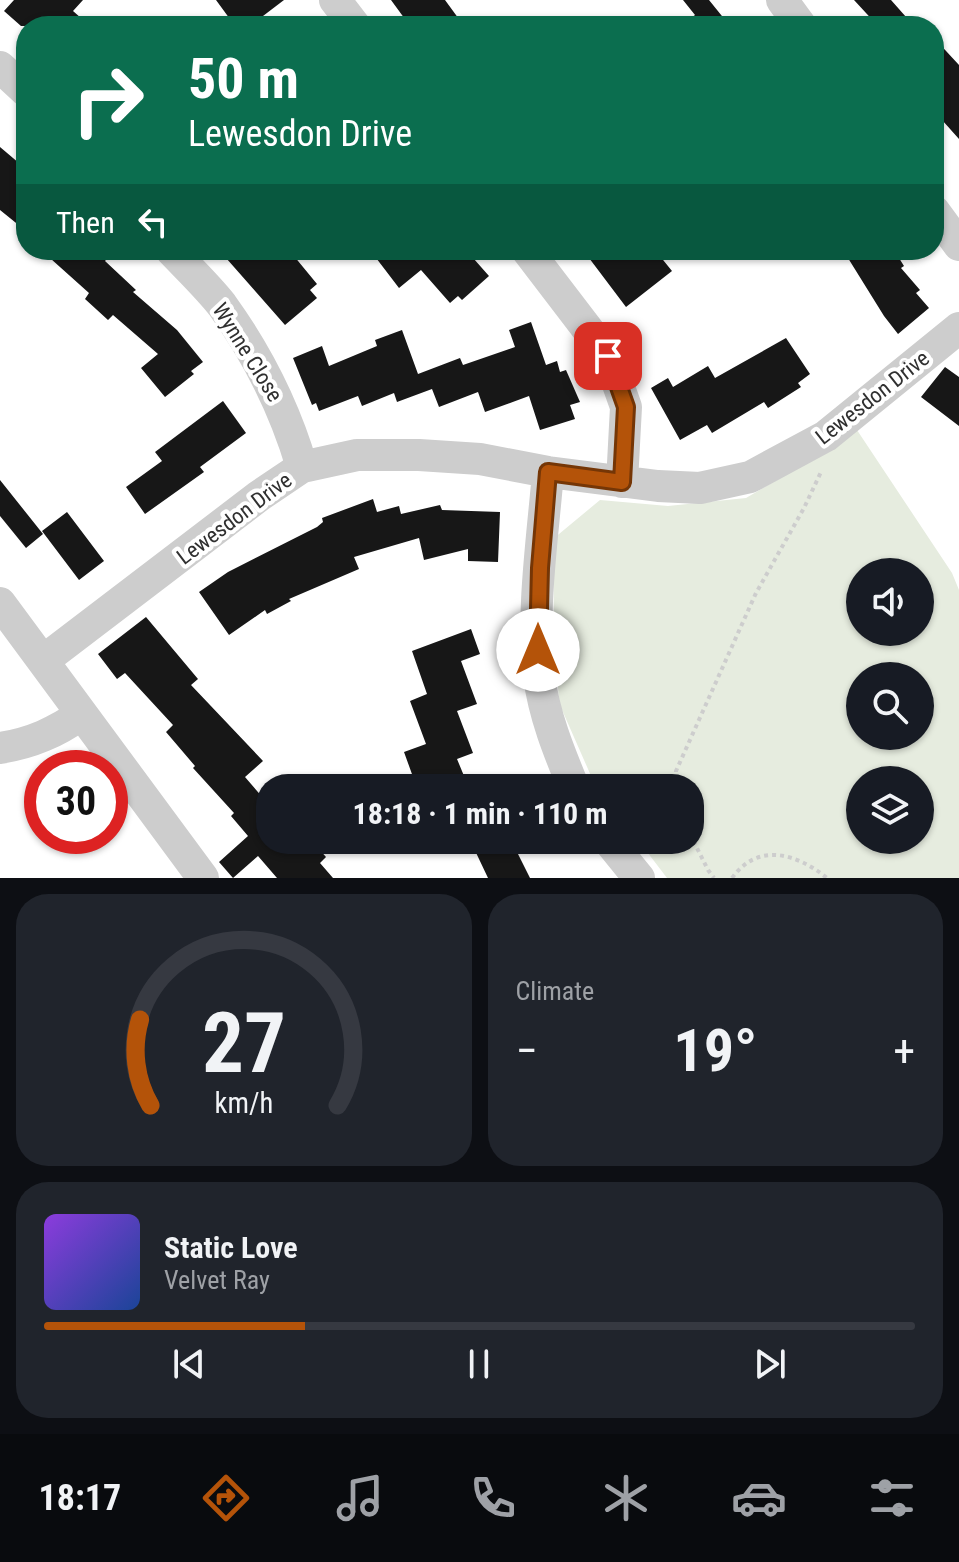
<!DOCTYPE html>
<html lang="en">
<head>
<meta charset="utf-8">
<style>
  body { margin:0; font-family:"Roboto Condensed",sans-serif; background:#20242c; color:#f1f3f6; height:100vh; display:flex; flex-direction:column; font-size:30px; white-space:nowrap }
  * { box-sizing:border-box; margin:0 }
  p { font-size:26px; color:#9ea1a6 }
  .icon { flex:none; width:44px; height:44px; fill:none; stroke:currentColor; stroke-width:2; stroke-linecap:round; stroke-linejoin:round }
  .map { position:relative; height:878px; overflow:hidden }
  .details { display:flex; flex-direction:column; gap:16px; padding:16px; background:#0d0f14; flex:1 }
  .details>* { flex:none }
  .top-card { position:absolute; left:16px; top:16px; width:928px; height:244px; border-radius:32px; box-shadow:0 2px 6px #0004; background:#0b6e4f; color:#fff; overflow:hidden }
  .buttons { position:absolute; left:846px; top:558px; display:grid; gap:16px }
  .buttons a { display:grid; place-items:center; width:88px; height:88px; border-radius:50%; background:#171b24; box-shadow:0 2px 6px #0004; font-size:40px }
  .speed { position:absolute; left:24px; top:750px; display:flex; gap:16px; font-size:40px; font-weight:700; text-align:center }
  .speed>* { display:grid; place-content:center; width:104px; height:104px; border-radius:50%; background:#171b24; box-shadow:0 2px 6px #0004; line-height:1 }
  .speed .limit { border:12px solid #d22; background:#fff; color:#111 }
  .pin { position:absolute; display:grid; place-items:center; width:68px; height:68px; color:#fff; margin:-34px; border-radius:16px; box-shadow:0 4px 12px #0006 }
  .me { position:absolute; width:88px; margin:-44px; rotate:0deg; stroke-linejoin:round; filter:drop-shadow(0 0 6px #0008) }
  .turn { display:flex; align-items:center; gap:28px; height:168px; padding:0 40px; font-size:36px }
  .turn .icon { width:104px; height:104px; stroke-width:2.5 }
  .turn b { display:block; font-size:56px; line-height:68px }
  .then { display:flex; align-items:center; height:76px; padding:0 40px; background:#0003; gap:16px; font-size:30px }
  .big { font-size:60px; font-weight:700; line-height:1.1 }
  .details .tile { flex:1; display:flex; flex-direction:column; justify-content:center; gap:12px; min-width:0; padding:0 28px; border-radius:32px; background:#20242c }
  .details .dial { align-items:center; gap:0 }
  .dial svg { height:208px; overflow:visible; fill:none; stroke:#363941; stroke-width:7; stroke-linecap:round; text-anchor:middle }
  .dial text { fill:#f1f3f6; stroke:none }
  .song { display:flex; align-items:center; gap:24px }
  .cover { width:96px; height:96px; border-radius:12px; background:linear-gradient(135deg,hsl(270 70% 55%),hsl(220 70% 35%)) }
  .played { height:8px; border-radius:4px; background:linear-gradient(90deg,#b45309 30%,#363941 30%) }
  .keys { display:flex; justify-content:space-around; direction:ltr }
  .heat { display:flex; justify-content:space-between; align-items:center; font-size:44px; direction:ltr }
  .details .tiles { flex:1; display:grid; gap:16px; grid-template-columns:1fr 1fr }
  .tile:last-child { grid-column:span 2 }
  .trip { position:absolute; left:256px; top:774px; width:448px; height:80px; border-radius:32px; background:#171b24; box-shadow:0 2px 6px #0004; font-weight:700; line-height:80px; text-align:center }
  .dock { display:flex; height:128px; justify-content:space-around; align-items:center; background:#090b0e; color:#9ea1a6 }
  .dock .icon { width:56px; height:56px }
  .dock .active { color:#b45309 }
  .dock b { font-size:36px; color:#f1f3f6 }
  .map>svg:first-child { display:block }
</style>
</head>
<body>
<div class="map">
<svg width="959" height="878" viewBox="0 0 959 878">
  <rect width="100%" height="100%" fill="#fff"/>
  <!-- green -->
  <path fill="#e6ecdf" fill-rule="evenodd" d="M855,427L952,573L959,590V878H667L638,840H690V788H598L595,785L559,703L554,619L553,539L600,500L668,506L746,498L832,448ZM860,572H920V632H860ZM860,676H920V736H860ZM860,780H920V840H860Z"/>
  <!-- building -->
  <path fill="#171717" d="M14,0H83L73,11L90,26H21L4,11Z
    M216,0H284L263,16L270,26H235Z
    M391,0H445L464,26H410Z
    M683,0H709L730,26H681L695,15Z
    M854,0H891L914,26H878Z
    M934,38L959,65V139L934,111Z
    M0,147L26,169V231L0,210Z
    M41,250H115L105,261L136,290L133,292L177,330L203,362L191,371L194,374L165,397L141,368L158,354L113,315L108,320L85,299L89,293Z
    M219,250H289L317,284L310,290L317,298L285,325Z
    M370,250H466L489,276L462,300L458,296L450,303L421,270L399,288Z
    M583,250H655L672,271L626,307Z
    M843,250H894L904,266L901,268L920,290L916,293L929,308L898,334L884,316Z
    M531,322L546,365L557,361L560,372L566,370L580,402L570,405L575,419L540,430L529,396L485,412L478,392L439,407L432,389L397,402L394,393L362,406L358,396L319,411L316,403L312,405L293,358L322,346L329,366L377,346L375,340L402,330L418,374L460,358L463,365L515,347L509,330Z
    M786,338L810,374L798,383L801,387L768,408L764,402L712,433L707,425L680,440L651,388L668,378L673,387L708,366L715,378Z
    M945,367L959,377V426L921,397Z
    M223,401L246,433L200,467L204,472L145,514L126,487L162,461L155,452Z
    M0,480L43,534L26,548L0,516Z
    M373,499L377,512L399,506L401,514L440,505L442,510L500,512L498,562L468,561V549L424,560L419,538L354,557L359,569L289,599L291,601L267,614L265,610L229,635L199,592L228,572L317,527L323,522L322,518Z
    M67,512L104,561L79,580L42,531Z
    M146,617L198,679L191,685L263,761L245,777L270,806V840H311L326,857L320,863L333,878H277L258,856L233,878L219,862L248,836L231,816L234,813L193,768L195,766L166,732L173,725L125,673L117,679L98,654Z
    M471,629L480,654L461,661L477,704L457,711L473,753L457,759L469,788H417L404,752L426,744L410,701L427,694L412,651Z
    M470,840H511L530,878H488Z"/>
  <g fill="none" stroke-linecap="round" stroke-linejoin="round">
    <!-- path -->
    <path stroke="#cdcdcd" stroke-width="4" stroke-dasharray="4 4" stroke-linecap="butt" d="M676,788V771L756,593L804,508L821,472
      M690,834L708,870L714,878
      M732,878C758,842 796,853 827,878"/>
    <!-- minor -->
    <path stroke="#cdcdcd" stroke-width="32" d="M335,0L355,26
      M782,0L801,26
      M0,67L26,91
      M934,211L959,245
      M171,250C188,268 207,286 222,305C258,355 285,409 302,467
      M527,250L608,356L626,407L622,482
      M548,472C543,535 531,613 539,676C544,715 559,752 574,788
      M0,603L203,878
      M44,660L259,496L302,467L357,455H419L480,459L548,472L658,486L700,488L750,477L826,436L959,328
      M0,748C32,743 56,732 82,714
      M608,840L639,878"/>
  </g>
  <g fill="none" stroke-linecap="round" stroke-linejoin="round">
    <!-- route casing -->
    <g stroke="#753606" stroke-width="20">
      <path id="route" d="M538,650L540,568L548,472L622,482L626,407L608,356"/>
    </g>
    <!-- route -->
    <use href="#route" stroke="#b45309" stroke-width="14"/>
  </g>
  <g text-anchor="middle" stroke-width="8" stroke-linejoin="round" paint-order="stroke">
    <!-- street labels -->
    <g font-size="22" fill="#303030" stroke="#fff">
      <text transform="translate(248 352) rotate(58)" y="8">Wynne Close</text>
      <text transform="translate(872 397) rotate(-38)" y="8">Lewesdon Drive</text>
      <text transform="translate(234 518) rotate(-37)" y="8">Lewesdon Drive</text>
    </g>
  </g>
</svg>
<div class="buttons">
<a><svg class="icon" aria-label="sound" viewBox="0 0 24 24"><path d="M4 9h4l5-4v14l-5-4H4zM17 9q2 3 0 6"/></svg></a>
<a><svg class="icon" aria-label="search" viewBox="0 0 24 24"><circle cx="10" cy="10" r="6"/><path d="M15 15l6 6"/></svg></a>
<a><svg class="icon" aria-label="layers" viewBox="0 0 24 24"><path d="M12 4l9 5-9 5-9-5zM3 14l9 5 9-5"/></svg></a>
</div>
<div class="speed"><div class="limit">30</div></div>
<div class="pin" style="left:608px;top:356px;background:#d93025"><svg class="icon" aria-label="arrive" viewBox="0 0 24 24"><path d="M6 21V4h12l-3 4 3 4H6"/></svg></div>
<svg class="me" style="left:538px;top:650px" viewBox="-20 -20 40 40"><circle r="19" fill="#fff"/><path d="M0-13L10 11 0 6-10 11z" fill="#b45309"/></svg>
<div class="trip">18:18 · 1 min · 110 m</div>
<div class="top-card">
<div class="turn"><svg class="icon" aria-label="right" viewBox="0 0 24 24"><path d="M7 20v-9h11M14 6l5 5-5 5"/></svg><div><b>50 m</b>Lewesdon Drive</div></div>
<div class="then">Then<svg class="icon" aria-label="left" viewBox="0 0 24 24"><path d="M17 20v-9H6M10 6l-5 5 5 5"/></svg></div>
</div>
</div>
<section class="details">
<div class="tiles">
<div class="tile dial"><svg viewBox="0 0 100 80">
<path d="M14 69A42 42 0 1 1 86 69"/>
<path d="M14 69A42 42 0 0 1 10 36" stroke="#b45309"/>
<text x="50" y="56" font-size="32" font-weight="700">27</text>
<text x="50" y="72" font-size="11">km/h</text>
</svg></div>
<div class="tile"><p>Climate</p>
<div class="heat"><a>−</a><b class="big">19°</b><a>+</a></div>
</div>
<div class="tile">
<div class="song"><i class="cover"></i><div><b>Static Love</b><p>Velvet Ray</p></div></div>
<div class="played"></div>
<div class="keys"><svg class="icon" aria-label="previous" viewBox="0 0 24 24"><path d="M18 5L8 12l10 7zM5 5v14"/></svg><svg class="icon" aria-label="pause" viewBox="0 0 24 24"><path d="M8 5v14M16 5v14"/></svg><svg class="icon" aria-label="next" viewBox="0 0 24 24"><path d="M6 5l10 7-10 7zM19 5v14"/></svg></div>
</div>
</div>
</section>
<nav class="dock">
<b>18:17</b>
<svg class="icon active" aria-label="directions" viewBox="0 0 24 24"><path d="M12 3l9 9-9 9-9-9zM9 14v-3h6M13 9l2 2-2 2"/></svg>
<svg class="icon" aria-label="music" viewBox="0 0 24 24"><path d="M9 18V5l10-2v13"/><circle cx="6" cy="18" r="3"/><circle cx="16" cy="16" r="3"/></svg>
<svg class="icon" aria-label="phone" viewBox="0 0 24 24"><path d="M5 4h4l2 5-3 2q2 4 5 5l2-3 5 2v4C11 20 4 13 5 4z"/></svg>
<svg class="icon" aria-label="climate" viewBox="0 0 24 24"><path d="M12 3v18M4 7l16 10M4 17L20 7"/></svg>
<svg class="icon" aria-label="car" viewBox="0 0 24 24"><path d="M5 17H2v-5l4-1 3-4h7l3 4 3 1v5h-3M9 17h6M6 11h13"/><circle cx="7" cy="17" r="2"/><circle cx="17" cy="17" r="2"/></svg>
<svg class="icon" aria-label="filters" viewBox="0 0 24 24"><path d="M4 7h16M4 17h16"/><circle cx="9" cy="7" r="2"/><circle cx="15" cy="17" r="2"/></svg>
</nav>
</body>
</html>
